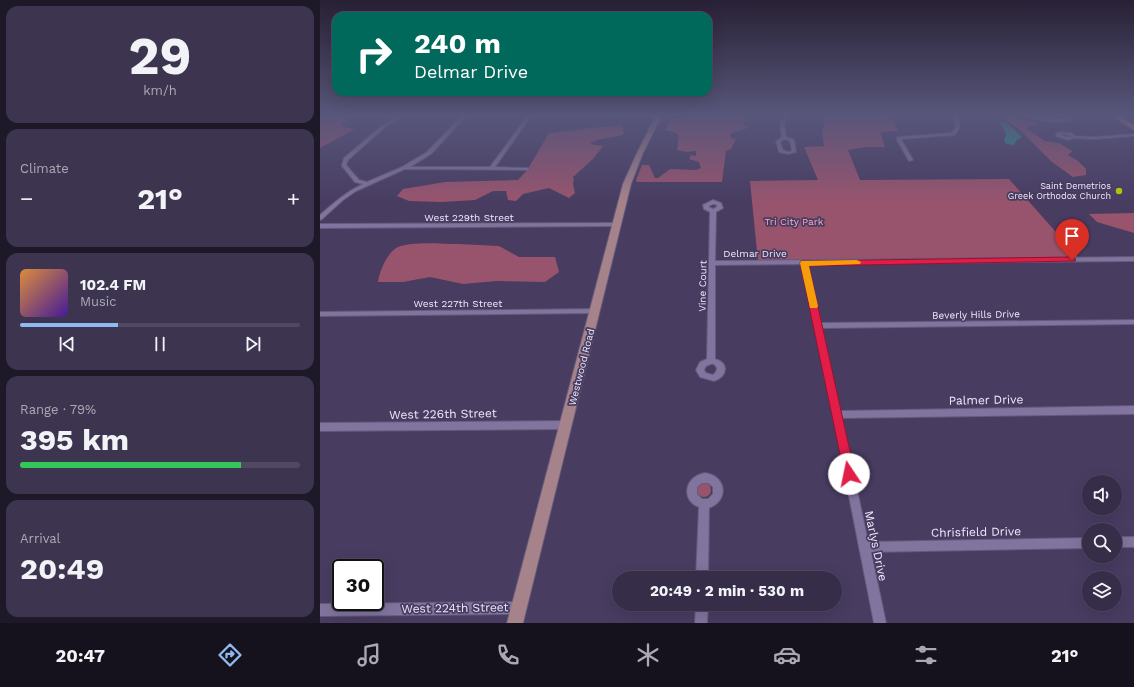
<!DOCTYPE html>
<html lang="en">
<head>
<meta charset="utf-8">
<style>
  body { margin:0; font-family:"Work Sans",sans-serif; background:#3d3550; color:#f1f3f6; height:100vh; display:flex; flex-direction:column; font-size:15px; white-space:nowrap }
  * { box-sizing:border-box; margin:0 }
  p { font-size:13px; color:#aaa8b4 }
  .icon { flex:none; width:22px; height:22px; fill:none; stroke:currentColor; stroke-width:2; stroke-linecap:round; stroke-linejoin:round }
  .map { position:relative; flex:1; overflow:hidden }
  .details { display:flex; flex-direction:column; gap:6px; padding:6px; background:#1e1928; width:320px }
  .details>* { flex:none }
  .guide { position:absolute; left:12px; top:12px; width:380px; height:84px; border-radius:12px; box-shadow:0 4px 16px #0002,0 0 0 1px #504961; background:#00695c; color:#fff; overflow:hidden }
  .buttons { position:absolute; left:762px; top:475px; display:grid; gap:8px }
  .buttons a { display:grid; place-items:center; width:40px; height:40px; border-radius:50%; background:#362d49; box-shadow:0 4px 16px #0002,0 0 0 1px #504961; font-size:20px }
  .speed { position:absolute; left:12px; top:559px; display:flex; gap:8px; font-size:20px; font-weight:700; text-align:center }
  .speed>* { display:grid; place-content:center; width:52px; height:52px; border-radius:50%; background:#362d49; box-shadow:0 4px 16px #0002,0 0 0 1px #504961; line-height:1 }
  .speed .limit { border:2px solid #111; border-radius:6px; background:#fff; color:#111 }
  .pin { position:absolute; display:grid; place-items:center; width:34px; height:34px; color:#fff; margin:-41px -17px; border-radius:50% 50% 50% 0; rotate:-45deg; box-shadow:0 0 4px #0007 }
  .pin .icon { rotate:45deg }
  .me { position:absolute; width:44px; margin:-22px; rotate:349deg; stroke-linejoin:round; filter:drop-shadow(0 0 3px #0008) }
  .turn { display:flex; align-items:center; gap:14px; height:84px; padding:0 16px; font-size:18px }
  .turn .icon { width:52px; height:52px; stroke-width:2.5 }
  .turn b { display:block; font-size:28px; line-height:34px }
  .big { font-size:30px; font-weight:700; line-height:1.1 }
  .details .tile { flex:1; display:flex; flex-direction:column; justify-content:center; gap:6px; min-width:0; padding:0 14px; border-radius:12px; background:#3d3550 }
  .details .dial { align-items:center; gap:0 }
  .dial b { font-size:52px; line-height:1 }
  .song { display:flex; align-items:center; gap:12px }
  .cover { width:48px; height:48px; border-radius:6px; background:linear-gradient(135deg,hsl(30 70% 55%),hsl(260 70% 35%)) }
  .played { height:4px; border-radius:2px; background:linear-gradient(90deg,#90b9f0 35%,#504961 35%) }
  .keys { display:flex; justify-content:space-around; direction:ltr }
  .heat { display:flex; justify-content:space-between; align-items:center; font-size:22px; direction:ltr }
  .charge { height:6px; border-radius:3px; background:linear-gradient(90deg,#34c759 79%,#504961 0) }
  .trip { position:absolute; left:292px; top:571px; width:230px; height:40px; border-radius:20px; background:#362d49; box-shadow:0 4px 16px #0002,0 0 0 1px #504961; font-weight:700; line-height:40px; text-align:center }
  .dock { display:flex; height:64px; justify-content:space-around; align-items:center; background:#16121d; color:#aaa8b4 }
  .dock .icon { width:28px; height:28px }
  .dock .on { color:#90b9f0 }
  .dock b { font-size:18px; color:#f1f3f6 }
  main { display:flex; flex:1; min-height:0 }
  .map>svg:first-child { display:block }
</style>
</head>
<body>
<main>
<section class="details">
<div class="tile dial"><b>29</b><p>km/h</p></div>
<div class="tile"><p>Climate</p>
<div class="heat"><a>−</a><b class="big">21°</b><a>+</a></div>
</div>
<div class="tile">
<div class="song"><i class="cover"></i><div><b>102.4 FM</b><p>Music</p></div></div>
<div class="played"></div>
<div class="keys"><svg class="icon" aria-label="previous" viewBox="0 0 24 24"><path d="M18 5L8 12l10 7zM5 5v14"/></svg><svg class="icon" aria-label="pause" viewBox="0 0 24 24"><path d="M8 5v14M16 5v14"/></svg><svg class="icon" aria-label="next" viewBox="0 0 24 24"><path d="M6 5l10 7-10 7zM19 5v14"/></svg></div>
</div>
<div class="tile"><p>Range · 79%</p><b class="big">395 km</b><div class="charge"></div></div>
<div class="tile"><p>Arrival</p><b class="big">20:49</b></div>
</section>
<div class="map">
<svg width="814" height="623" viewBox="0 0 814 623">
  <rect width="100%" height="100%" fill="#483c61"/>
  <!-- green -->
  <path fill="#98546d" d="M0,115H38L22,123L23,127L35,129L0,148Z
    M371,115H380L381,118L393,115L416,117L419,115H426L424,125L429,127C423,131 416,130 410,134L411,138L416,139L411,149L406,151L402,182H317L316,180L322,165H329L335,178H338L350,169L376,170L381,168L379,162L369,159L371,155L376,156V151L366,152L357,150L359,136L356,133L345,130L352,118L369,117Z
    M506,115H551L552,117H571L578,131L560,132L565,147H544L528,150L540,180L689,179L759,258L438,261L430,181L498,180L484,147L504,146L502,132Z
    M679,115C689,115 701,120 713,122L716,125L708,126L707,129L725,141L739,143L752,151L748,155L758,161L766,169V175L753,177L732,162L698,128Z
    M302,126L304,134C294,139 279,136 270,144L283,146L273,159L252,178H254L253,184L255,193L249,198L229,188L203,194L196,201L188,200L186,191H173L155,200L121,202L89,201L77,196L83,189L125,182L198,180L208,169L229,133L281,127Z
    M814,213V233L777,222L769,214Z
    M138,244L179,246L199,257H235L239,272L225,282L177,281L143,284L110,277L83,282H58C59,272 68,251 78,247C94,241 121,244 138,244Z
    M377 490a7 7 0 1 1 14 0a7 7 0 1 1-14 0Z"/>
  <!-- water -->
  <path fill="#219883" d="M680,122L687,123L702,137L697,140L694,145L686,144L684,140L686,134Z"/>
  <g fill="none" stroke-linecap="round" stroke-linejoin="round">
    <!-- street casing -->
    <g stroke="#645a79" stroke-width="2">
      <path id="street" d="M79,115H83L64,128L28,160L26,165L39,180L47,182L82,167L107,152L143,115H147L111,154L90,167H170L208,115H212L175,167L208,168L210,169L208,170L85,169L36,191L23,200L2,219L0,220V215C14,203 26,192 43,184L35,182L22,166V165L24,158L62,126Z
        M465,115H469L464,122L466,137L474,140L476,152L468,154L459,152L456,141L462,137L460,122ZM465,139L470,141L472,151L468,152L463,150L460,142Z
        M633,115H637L640,127L635,135L581,139L593,160L589,161L577,140V137L632,133L636,127Z
        M705,115C711,114 716,116 722,117C731,119 740,120 749,118L746,115H750L754,119C741,125 718,122 705,115Z
        M739,132L752,133L754,136L774,137L814,134V136L774,139L754,138L748,140L736,136V134ZM742,134L749,135L750,137H746L741,135Z
        M393,200L401,203L403,208L396,212L395,261L814,257V261L487,264L501,323L814,320V324L502,328L520,411L814,406V414L522,418L548,542L769,538V548L551,552L566,623H554L513,415L481,264L395,265V359C410,363 407,377 394,381L380,377L376,370L380,362L387,359L390,212L384,209L383,205ZM393,204L397,205V207L393,209L389,207V206ZM391,364H394L397,368L396,372L393,375L386,373L384,370L386,366Z
        M297,223L300,225L299,226L0,228V224Z
        M275,309L278,311L275,313L0,316V312Z
        M246,421L249,422L250,425L249,428L246,429L0,431V423Z
        M385,473C407,476 409,501 389,508L388,578H376L379,507C360,500 365,476 385,473ZM382,483H388L393,487V494L388,499H382L377,494V487Z
        M795,537H814V547H795Z
        M199,602L203,604L205,608L203,612L199,614L0,616V604Z
        M376,604H388L387,623H375Z"/>
    </g>
    <!-- secondary casing -->
    <g stroke="#645a79" stroke-width="2">
      <path id="secondary" d="M336,115H342L323,153L311,184L203,623H187L303,184L317,153Z"/>
    </g>
    <!-- primary casing -->
    <g stroke="#645a79" stroke-width="2">
      <path id="primary" d="M790,115H796L814,125V130Z"/>
    </g>
    <!-- street -->
    <use href="#street" fill="#81749e" fill-rule="evenodd"/>
    <!-- secondary -->
    <use href="#secondary" fill="#a6828a" fill-rule="evenodd"/>
    <!-- primary -->
    <use href="#primary" fill="#cb9076" fill-rule="evenodd"/>
  </g>
  <!-- sky -->
  <linearGradient id="sky" x2="0" y2="1"><stop stop-color="#282135"/><stop offset="0.57" stop-color="#58567b"/><stop offset="1" stop-color="#58567b" stop-opacity="0"/></linearGradient>
  <rect width="814" height="202" fill="url(#sky)"/>
  <!-- route -->
  <path fill="#e11d48" stroke="#92132f" d="M752,257L756,260L755,261L489,266L535,474L533,478L529,479L525,478L480,263L481,261Z"/>
  <!-- slow -->
  <path fill="#f59e0b" d="M537,260L541,262L540,264L489,266L498,306L497,308H490L480,263L481,261Z"/>
  <!-- markers -->
  <circle fill="#aec60a" stroke="#483c61" stroke-width="1.5" cx="799" cy="191" r="4"/>
  <g text-anchor="middle" stroke-width="3.5" stroke-linejoin="round" paint-order="stroke">
    <!-- far-poi labels -->
    <g font-size="9" fill="#efeafd" stroke="#483c61" text-anchor="end">
      <text x="791" y="189">Saint Demetrios<tspan x="791" dy="10">Greek Orthodox Church</tspan></text>
    </g>
    <!-- street labels -->
    <g font-size="10" fill="#efeafd" stroke="#483c61">
      <text x="149" y="221">West 229th Street</text>
      <text x="435" y="257">Delmar Drive</text>
      <text transform="translate(382 286) rotate(-89)" y="4">Vine Court</text>
      <text x="138" y="307">West 227th Street</text>
      <text transform="translate(656 314) rotate(-1)" y="4">Beverly Hills Drive</text>
      <text transform="translate(261 367) rotate(-76)" y="4">Westwood Road</text>
    </g>
    <!-- park labels -->
    <g font-size="10" fill="#fbadc7" stroke="#483c61">
      <text x="474" y="225">Tri City Park</text>
    </g>
    <!-- near-street labels -->
    <g font-size="12" fill="#efeafd" stroke="#483c61">
      <text transform="translate(666 400) rotate(-1)" y="4">Palmer Drive</text>
      <text transform="translate(123 414) rotate(-1)" y="4">West 226th Street</text>
      <text transform="translate(656 532) rotate(-1)" y="4">Chrisfield Drive</text>
      <text transform="translate(556 546) rotate(78)" y="4">Marlys Drive</text>
      <text transform="translate(135 608) rotate(-1)" y="4">West 224th Street</text>
    </g>
  </g>
</svg>
<div class="buttons">
<a><svg class="icon" aria-label="sound" viewBox="0 0 24 24"><path d="M4 9h4l5-4v14l-5-4H4zM17 9q2 3 0 6"/></svg></a>
<a><svg class="icon" aria-label="search" viewBox="0 0 24 24"><circle cx="10" cy="10" r="6"/><path d="M15 15l6 6"/></svg></a>
<a><svg class="icon" aria-label="layers" viewBox="0 0 24 24"><path d="M12 4l9 5-9 5-9-5zM3 14l9 5 9-5"/></svg></a>
</div>
<div class="speed"><div class="limit">30</div></div>
<div class="pin" style="left:752px;top:260px;background:#d93025"><svg class="icon" aria-label="arrive" viewBox="0 0 24 24"><path d="M6 21V4h12l-3 4 3 4H6"/></svg></div>
<svg class="me" style="left:529px;top:474px" viewBox="-20 -20 40 40"><circle r="19" fill="#fff"/><path d="M0-13L10 11 0 6-10 11z" fill="#e11d48"/></svg>
<div class="trip">20:49 · 2 min · 530 m</div>
<div class="guide">
<div class="turn"><svg class="icon" aria-label="right" viewBox="0 0 24 24"><path d="M7 20v-9h11M14 6l5 5-5 5"/></svg><div><b>240 m</b>Delmar Drive</div></div>
</div>
</div>
</main>
<nav class="dock">
<b>20:47</b>
<svg class="icon on" aria-label="directions" viewBox="0 0 24 24"><path d="M12 3l9 9-9 9-9-9zM9 14v-3h6M13 9l2 2-2 2"/></svg>
<svg class="icon" aria-label="music" viewBox="0 0 24 24"><path d="M9 18V5l10-2v13"/><circle cx="6" cy="18" r="3"/><circle cx="16" cy="16" r="3"/></svg>
<svg class="icon" aria-label="phone" viewBox="0 0 24 24"><path d="M5 4h4l2 5-3 2q2 4 5 5l2-3 5 2v4C11 20 4 13 5 4z"/></svg>
<svg class="icon" aria-label="climate" viewBox="0 0 24 24"><path d="M12 3v18M4 7l16 10M4 17L20 7"/></svg>
<svg class="icon" aria-label="car" viewBox="0 0 24 24"><path d="M5 17H2v-5l4-1 3-4h7l3 4 3 1v5h-3M9 17h6M6 11h13"/><circle cx="7" cy="17" r="2"/><circle cx="17" cy="17" r="2"/></svg>
<svg class="icon" aria-label="filters" viewBox="0 0 24 24"><path d="M4 7h16M4 17h16"/><circle cx="9" cy="7" r="2"/><circle cx="15" cy="17" r="2"/></svg>
<b>21°</b>
</nav>
</body>
</html>
